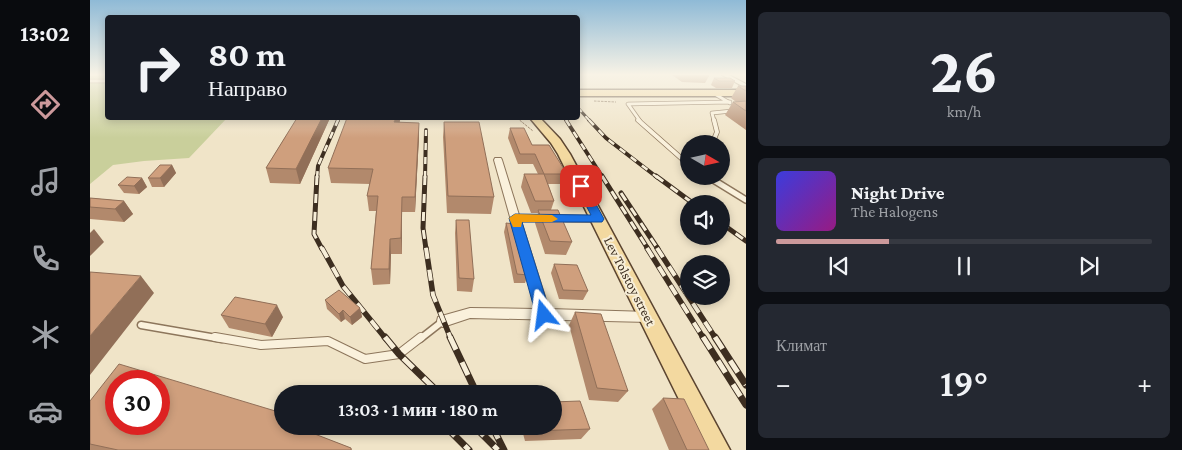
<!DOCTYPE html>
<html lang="ru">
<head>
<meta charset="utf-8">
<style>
  body { margin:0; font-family:"Crimson Pro",serif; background:#242831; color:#f1f3f6; height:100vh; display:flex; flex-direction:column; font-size:19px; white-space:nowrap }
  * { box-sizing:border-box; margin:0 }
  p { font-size:16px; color:#9ea1a6 }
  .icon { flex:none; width:28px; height:28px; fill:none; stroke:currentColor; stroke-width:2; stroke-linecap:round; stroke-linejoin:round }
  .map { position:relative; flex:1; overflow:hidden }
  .side { display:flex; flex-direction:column; gap:12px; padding:12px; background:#0d0f14; width:436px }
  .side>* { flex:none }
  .banner { position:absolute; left:15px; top:15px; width:475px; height:105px; border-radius:5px; box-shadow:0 2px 8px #0003; background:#171b24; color:#f1f3f6; overflow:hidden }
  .needle { width:32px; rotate:99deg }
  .controls { position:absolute; left:590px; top:135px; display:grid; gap:10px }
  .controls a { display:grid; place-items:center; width:50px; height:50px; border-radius:50%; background:#171b24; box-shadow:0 2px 8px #0003; font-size:25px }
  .speed { position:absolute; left:15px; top:370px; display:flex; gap:10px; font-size:25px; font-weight:700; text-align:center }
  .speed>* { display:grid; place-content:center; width:65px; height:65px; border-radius:50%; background:#171b24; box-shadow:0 2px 8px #0003; line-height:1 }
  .speed .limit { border:8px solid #d22; background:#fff; color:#111 }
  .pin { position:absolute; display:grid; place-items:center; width:42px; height:42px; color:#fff; margin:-21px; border-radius:10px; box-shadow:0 2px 8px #0006 }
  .me { position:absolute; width:55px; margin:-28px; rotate:344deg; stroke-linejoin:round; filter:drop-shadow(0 0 4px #0008) }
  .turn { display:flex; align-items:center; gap:18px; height:105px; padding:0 20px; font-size:22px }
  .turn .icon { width:65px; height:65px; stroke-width:2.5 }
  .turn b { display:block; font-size:35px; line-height:42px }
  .big { font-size:38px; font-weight:600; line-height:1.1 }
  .side .card { flex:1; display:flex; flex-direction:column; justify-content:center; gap:8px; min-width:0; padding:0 18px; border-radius:8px; background:#242831 }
  .side .dial { align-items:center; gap:0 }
  .dial b { font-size:65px; line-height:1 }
  .song { display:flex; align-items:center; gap:15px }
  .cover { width:60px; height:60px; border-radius:8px; background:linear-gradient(135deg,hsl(240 70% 55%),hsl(310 70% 35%)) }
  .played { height:5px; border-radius:2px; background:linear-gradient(90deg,#cc999b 30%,#363941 30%) }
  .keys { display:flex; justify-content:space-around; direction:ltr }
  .heat { display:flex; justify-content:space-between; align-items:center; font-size:28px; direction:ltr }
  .trip { position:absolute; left:184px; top:385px; width:288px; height:50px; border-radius:25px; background:#171b24; box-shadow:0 2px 8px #0003; font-weight:600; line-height:50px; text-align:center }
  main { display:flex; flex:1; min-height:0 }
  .tabs { display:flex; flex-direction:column; width:90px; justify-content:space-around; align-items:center; background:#090b0e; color:#9ea1a6 }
  .tabs .icon { width:35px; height:35px }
  .tabs .on { color:#cc999b }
  .tabs b { font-size:22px; color:#f1f3f6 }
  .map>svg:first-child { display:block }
</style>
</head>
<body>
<main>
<nav class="tabs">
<b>13:02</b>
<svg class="icon on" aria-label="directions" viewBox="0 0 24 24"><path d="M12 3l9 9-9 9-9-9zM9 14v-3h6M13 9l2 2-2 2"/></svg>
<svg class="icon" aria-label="music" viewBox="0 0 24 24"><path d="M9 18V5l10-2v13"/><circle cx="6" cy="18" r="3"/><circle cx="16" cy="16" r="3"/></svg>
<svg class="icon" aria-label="phone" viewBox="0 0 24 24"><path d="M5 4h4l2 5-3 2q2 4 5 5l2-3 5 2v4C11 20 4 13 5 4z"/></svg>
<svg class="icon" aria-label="climate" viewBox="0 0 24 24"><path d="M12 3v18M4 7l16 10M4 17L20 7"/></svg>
<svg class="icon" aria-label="car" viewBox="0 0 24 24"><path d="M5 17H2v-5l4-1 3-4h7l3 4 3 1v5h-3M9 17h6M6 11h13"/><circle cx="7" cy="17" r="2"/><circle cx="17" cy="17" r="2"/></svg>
</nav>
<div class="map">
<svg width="656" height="450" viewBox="0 0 656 450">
  <rect width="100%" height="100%" fill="#f0e4c8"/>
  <!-- green -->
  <path fill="#c9cf9b" d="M17,75L18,118H137L99,158L54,161L23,165L0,184V76Z"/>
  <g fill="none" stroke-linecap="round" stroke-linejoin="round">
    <!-- lane-far4 casing -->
    <g stroke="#8d765c" stroke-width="4.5">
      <path id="lane-far4" d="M0,81H18
        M623,93L640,103
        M550,121L538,104L640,102
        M624,121L622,113L642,111"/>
    </g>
    <!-- lane-far3 casing -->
    <g stroke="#8d765c" stroke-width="5.5">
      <path id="lane-far3" d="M548,120L599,165
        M622,144L627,132L624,120
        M616,176L619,178"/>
    </g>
    <!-- lane-far2 casing -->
    <g stroke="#8d765c" stroke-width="8">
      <path id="lane-far2" d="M617,176L656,200"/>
    </g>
    <!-- lane-far1 casing -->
    <g stroke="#8d765c" stroke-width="9">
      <path id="lane-far1" d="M51,325L132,339
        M330,339L353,321"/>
    </g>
    <!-- lane casing -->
    <g stroke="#8d765c" stroke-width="10">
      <path id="lane" d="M125,337L171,345L238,341L275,359L309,354L331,337"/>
    </g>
    <!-- street casing -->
    <g stroke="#8d765c" stroke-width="2">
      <path id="street" d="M632,75H639L656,84V88Z
        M405,158H411L412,160L429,215L508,216L513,219L508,222L431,221L459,309L559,312L564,313L565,317L564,321L559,322L380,318L353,327L348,325L347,321L348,317L380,308L446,309L404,160Z"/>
    </g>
    <!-- primary casing -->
    <g stroke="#5b4430" stroke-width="3">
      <path id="primary" d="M488,90H656V96H488Z
        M440,118H450L470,139L480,154L640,450H614L468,154L461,143Z"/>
    </g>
    <!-- path -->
    <path stroke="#8d765c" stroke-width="1" stroke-dasharray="2.5 1" stroke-linecap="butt" d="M504,101L526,102
      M427,118L443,131"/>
    <!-- lane-far4 -->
    <use href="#lane-far4" stroke="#faf1dc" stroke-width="3"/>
    <!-- lane-far3 -->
    <use href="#lane-far3" stroke="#faf1dc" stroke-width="4"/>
    <!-- lane-far2 -->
    <use href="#lane-far2" stroke="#faf1dc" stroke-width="5"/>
    <!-- lane-far1 -->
    <use href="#lane-far1" stroke="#faf1dc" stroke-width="6"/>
    <!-- lane -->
    <use href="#lane" stroke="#faf1dc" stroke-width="8"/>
    <!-- street -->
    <use href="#street" fill="#faf1dc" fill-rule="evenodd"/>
    <!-- primary -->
    <use href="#primary" fill="#f3d9a0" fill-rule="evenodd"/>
    <!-- rail-far4 casing -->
    <g stroke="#3d2e20" stroke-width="3">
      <path id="rail-far4" d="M488,108L500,121
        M475,118L477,121
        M248,121L249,118"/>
    </g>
    <!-- rail-far3 casing -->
    <g stroke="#3d2e20" stroke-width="4">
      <path id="rail-far3" d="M476,120L513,178
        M499,120L516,138L568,178
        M227,178L228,166L248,120
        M335,178L336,130"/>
    </g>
    <!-- rail-far2 casing -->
    <g stroke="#3d2e20" stroke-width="5">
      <path id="rail-far2" d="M227,176L224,234L232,249
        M335,176L333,228L336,249
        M512,176L558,249
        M566,176L604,204
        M531,193L568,249
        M631,223L656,241"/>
    </g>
    <!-- rail-far1 casing -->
    <g stroke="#3d2e20" stroke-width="5.5">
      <path id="rail-far1" d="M232,248L253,286L296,339
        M336,248L343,295L361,339
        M557,248L614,339
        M567,248L626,339"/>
    </g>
    <!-- rail casing -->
    <g stroke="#3d2e20" stroke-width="7">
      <path id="rail" d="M295,337L309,354L350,394
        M360,337L387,394
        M613,337L656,405
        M625,337L656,385
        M355,426L379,450
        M384,426L408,450
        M402,426L414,450"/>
    </g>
    <!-- rail-far4 -->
    <use href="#rail-far4" stroke="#f7eed8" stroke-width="2" stroke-dasharray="5.5" stroke-linecap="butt"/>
    <!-- rail-far3 -->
    <use href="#rail-far3" stroke="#f7eed8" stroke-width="2.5" stroke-dasharray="7" stroke-linecap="butt"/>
    <!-- rail-far2 -->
    <use href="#rail-far2" stroke="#f7eed8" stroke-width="3" stroke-dasharray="9" stroke-linecap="butt"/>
    <!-- rail-far1 -->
    <use href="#rail-far1" stroke="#f7eed8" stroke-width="4" stroke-dasharray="11" stroke-linecap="butt"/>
    <!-- rail -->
    <use href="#rail" stroke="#f7eed8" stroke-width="5" stroke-dasharray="14" stroke-linecap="butt"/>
  </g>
  <!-- wall -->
  <path fill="#b2896c" d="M582,75H617L619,76L615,83L592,82Z
    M624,78L645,81L642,88H626L621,85Z
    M648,86H656V130L635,115L643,102H646L641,98Z
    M207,118H240L210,184L180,183L176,168Z
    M310,121L309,122L329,123V136L325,212H312V254H301L300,284L283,285L281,269L286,211H279L277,196L280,184L241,183L238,168Z
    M354,122L404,197L401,214L357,213L353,137Z
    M420,128L442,145L477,174L473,184H458L464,201L461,210L482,242L476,255L455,254L445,223L448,213H441L431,187L434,174H448L443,164H428L418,138Z
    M82,165L86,173L74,187H62L58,178Z
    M52,178L57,187L49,194L34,193L28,185Z
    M0,198L34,201L43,214L34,222L0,219Z
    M366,220L384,279L382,292L367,291L365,233Z
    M416,223L438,275L435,283H424L414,232Z
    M464,264L498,291L493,300L469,299L461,273Z
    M235,300L270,308L272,317L262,325L255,319L251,322L237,309Z
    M485,312L538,391L528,402L499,400L479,325Z
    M131,315L193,317L182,337L139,328Z
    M573,398L619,450H579L562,409Z
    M0,401L192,426H223L227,435L261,448L262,450H0Z
    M431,426H462L500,429L491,439L435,441Z"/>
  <!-- shaded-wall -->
  <path fill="#916f58" d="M232,118H240L210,184L206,169Z
    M306,118H310V121L305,136L304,122Z
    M329,123V136L325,212V197Z
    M82,165L86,173L74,187L70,178Z
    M52,178L57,187L49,194L44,186Z
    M312,197V254L311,238Z
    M34,201L43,214L34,222L25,209Z
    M4,229L14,242L0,256V233Z
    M300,239L301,254L300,284L299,269Z
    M51,276L64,293L0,375V336Z
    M187,305L193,317L182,337L175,324Z
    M270,308L272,317L262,325L260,317Z
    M253,310L255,319L251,322L249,314Z
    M219,426H223L228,435L217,431Z"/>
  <!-- building -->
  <path fill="#cf9f7d" stroke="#916f58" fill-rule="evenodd" d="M594,75H617L619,76H595Z
    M624,78H640L645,81H629Z
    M648,86H656V91Z
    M656,101V111L643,102Z
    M207,118H232L206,169L176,168Z
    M257,118H306L304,122L329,123L325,197H312L311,238L300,239L299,269H281L288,196H277L283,169L238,168Z
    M354,122H389L404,197L358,196Z
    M420,128H434L442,145H459L477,174H454L445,154H430Z
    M70,165H82L70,178H58Z
    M434,174H454L464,201H445Z
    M37,177L52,178L44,186L28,185Z
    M0,198L34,201L25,209L0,207Z
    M448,210H468L482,242L460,241Z
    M366,220H379L384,279L369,278Z
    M416,223L424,224L438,275L427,274Z
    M464,264L487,265L498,291L473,290Z
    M0,272L51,276L0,336Z
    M249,290L270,308L260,317L253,310L249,314L235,300Z
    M145,297L187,305L175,324L131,315Z
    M485,312L511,314L538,391L507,388Z
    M29,364L192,413V426H219L217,431L261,448V450H28L0,444V401ZM26,381H69V424H26Z
    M573,398L594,399L619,450H597Z
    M490,401L500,429L441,431L439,426H462V402Z"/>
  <!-- sky -->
  <linearGradient id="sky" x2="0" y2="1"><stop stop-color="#8fbad6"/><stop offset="0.54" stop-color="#f8f3e6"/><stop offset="1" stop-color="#f8f3e6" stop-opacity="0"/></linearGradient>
  <rect width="656" height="138" fill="url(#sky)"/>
  <!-- route -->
  <path fill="#1a73e8" stroke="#114b97" d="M491,183L496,186L514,219L512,222H432L461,315L459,320L454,321L449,320L446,315L419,218L425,214L501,215L486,186Z"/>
  <!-- slow -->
  <path fill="#f59e0b" d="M425,214L462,215L468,219L462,222H432L431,227H423L419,218Z"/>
  <g text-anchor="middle" stroke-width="4" stroke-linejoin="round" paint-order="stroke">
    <!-- street labels -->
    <g font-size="14" fill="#3d2e20" stroke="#f7eed8">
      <text transform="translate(540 281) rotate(63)" y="5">Lev Tolstoy street</text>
    </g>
  </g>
</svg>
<div class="controls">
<a><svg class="needle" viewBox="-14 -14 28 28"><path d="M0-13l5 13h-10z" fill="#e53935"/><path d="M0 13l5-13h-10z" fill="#9ea1a6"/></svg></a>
<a><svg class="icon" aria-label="sound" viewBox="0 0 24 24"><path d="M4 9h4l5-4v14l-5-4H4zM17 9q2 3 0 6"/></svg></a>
<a><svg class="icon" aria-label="layers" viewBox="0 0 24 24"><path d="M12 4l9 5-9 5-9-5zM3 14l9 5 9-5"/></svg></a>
</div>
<div class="speed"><div class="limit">30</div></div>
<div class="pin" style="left:491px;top:186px;background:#d93025"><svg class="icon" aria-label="arrive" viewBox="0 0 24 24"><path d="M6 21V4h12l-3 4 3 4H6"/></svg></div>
<svg class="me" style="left:454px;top:315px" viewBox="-20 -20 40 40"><path d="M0-17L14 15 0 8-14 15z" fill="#1a73e8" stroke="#fff" stroke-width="4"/></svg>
<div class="trip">13:03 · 1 мин · 180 m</div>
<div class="banner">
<div class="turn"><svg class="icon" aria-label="right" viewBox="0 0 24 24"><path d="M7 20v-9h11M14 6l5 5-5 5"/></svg><div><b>80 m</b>Направо</div></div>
</div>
</div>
<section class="side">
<div class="card dial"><b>26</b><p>km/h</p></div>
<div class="card">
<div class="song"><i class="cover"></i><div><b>Night Drive</b><p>The Halogens</p></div></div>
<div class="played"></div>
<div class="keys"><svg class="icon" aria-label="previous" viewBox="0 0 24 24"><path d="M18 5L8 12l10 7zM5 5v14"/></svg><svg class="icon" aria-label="pause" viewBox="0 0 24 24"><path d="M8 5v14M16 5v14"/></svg><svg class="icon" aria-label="next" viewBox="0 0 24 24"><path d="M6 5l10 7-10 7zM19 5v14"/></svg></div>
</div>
<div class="card"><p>Климат</p>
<div class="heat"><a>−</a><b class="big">19°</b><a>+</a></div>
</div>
</section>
</main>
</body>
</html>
